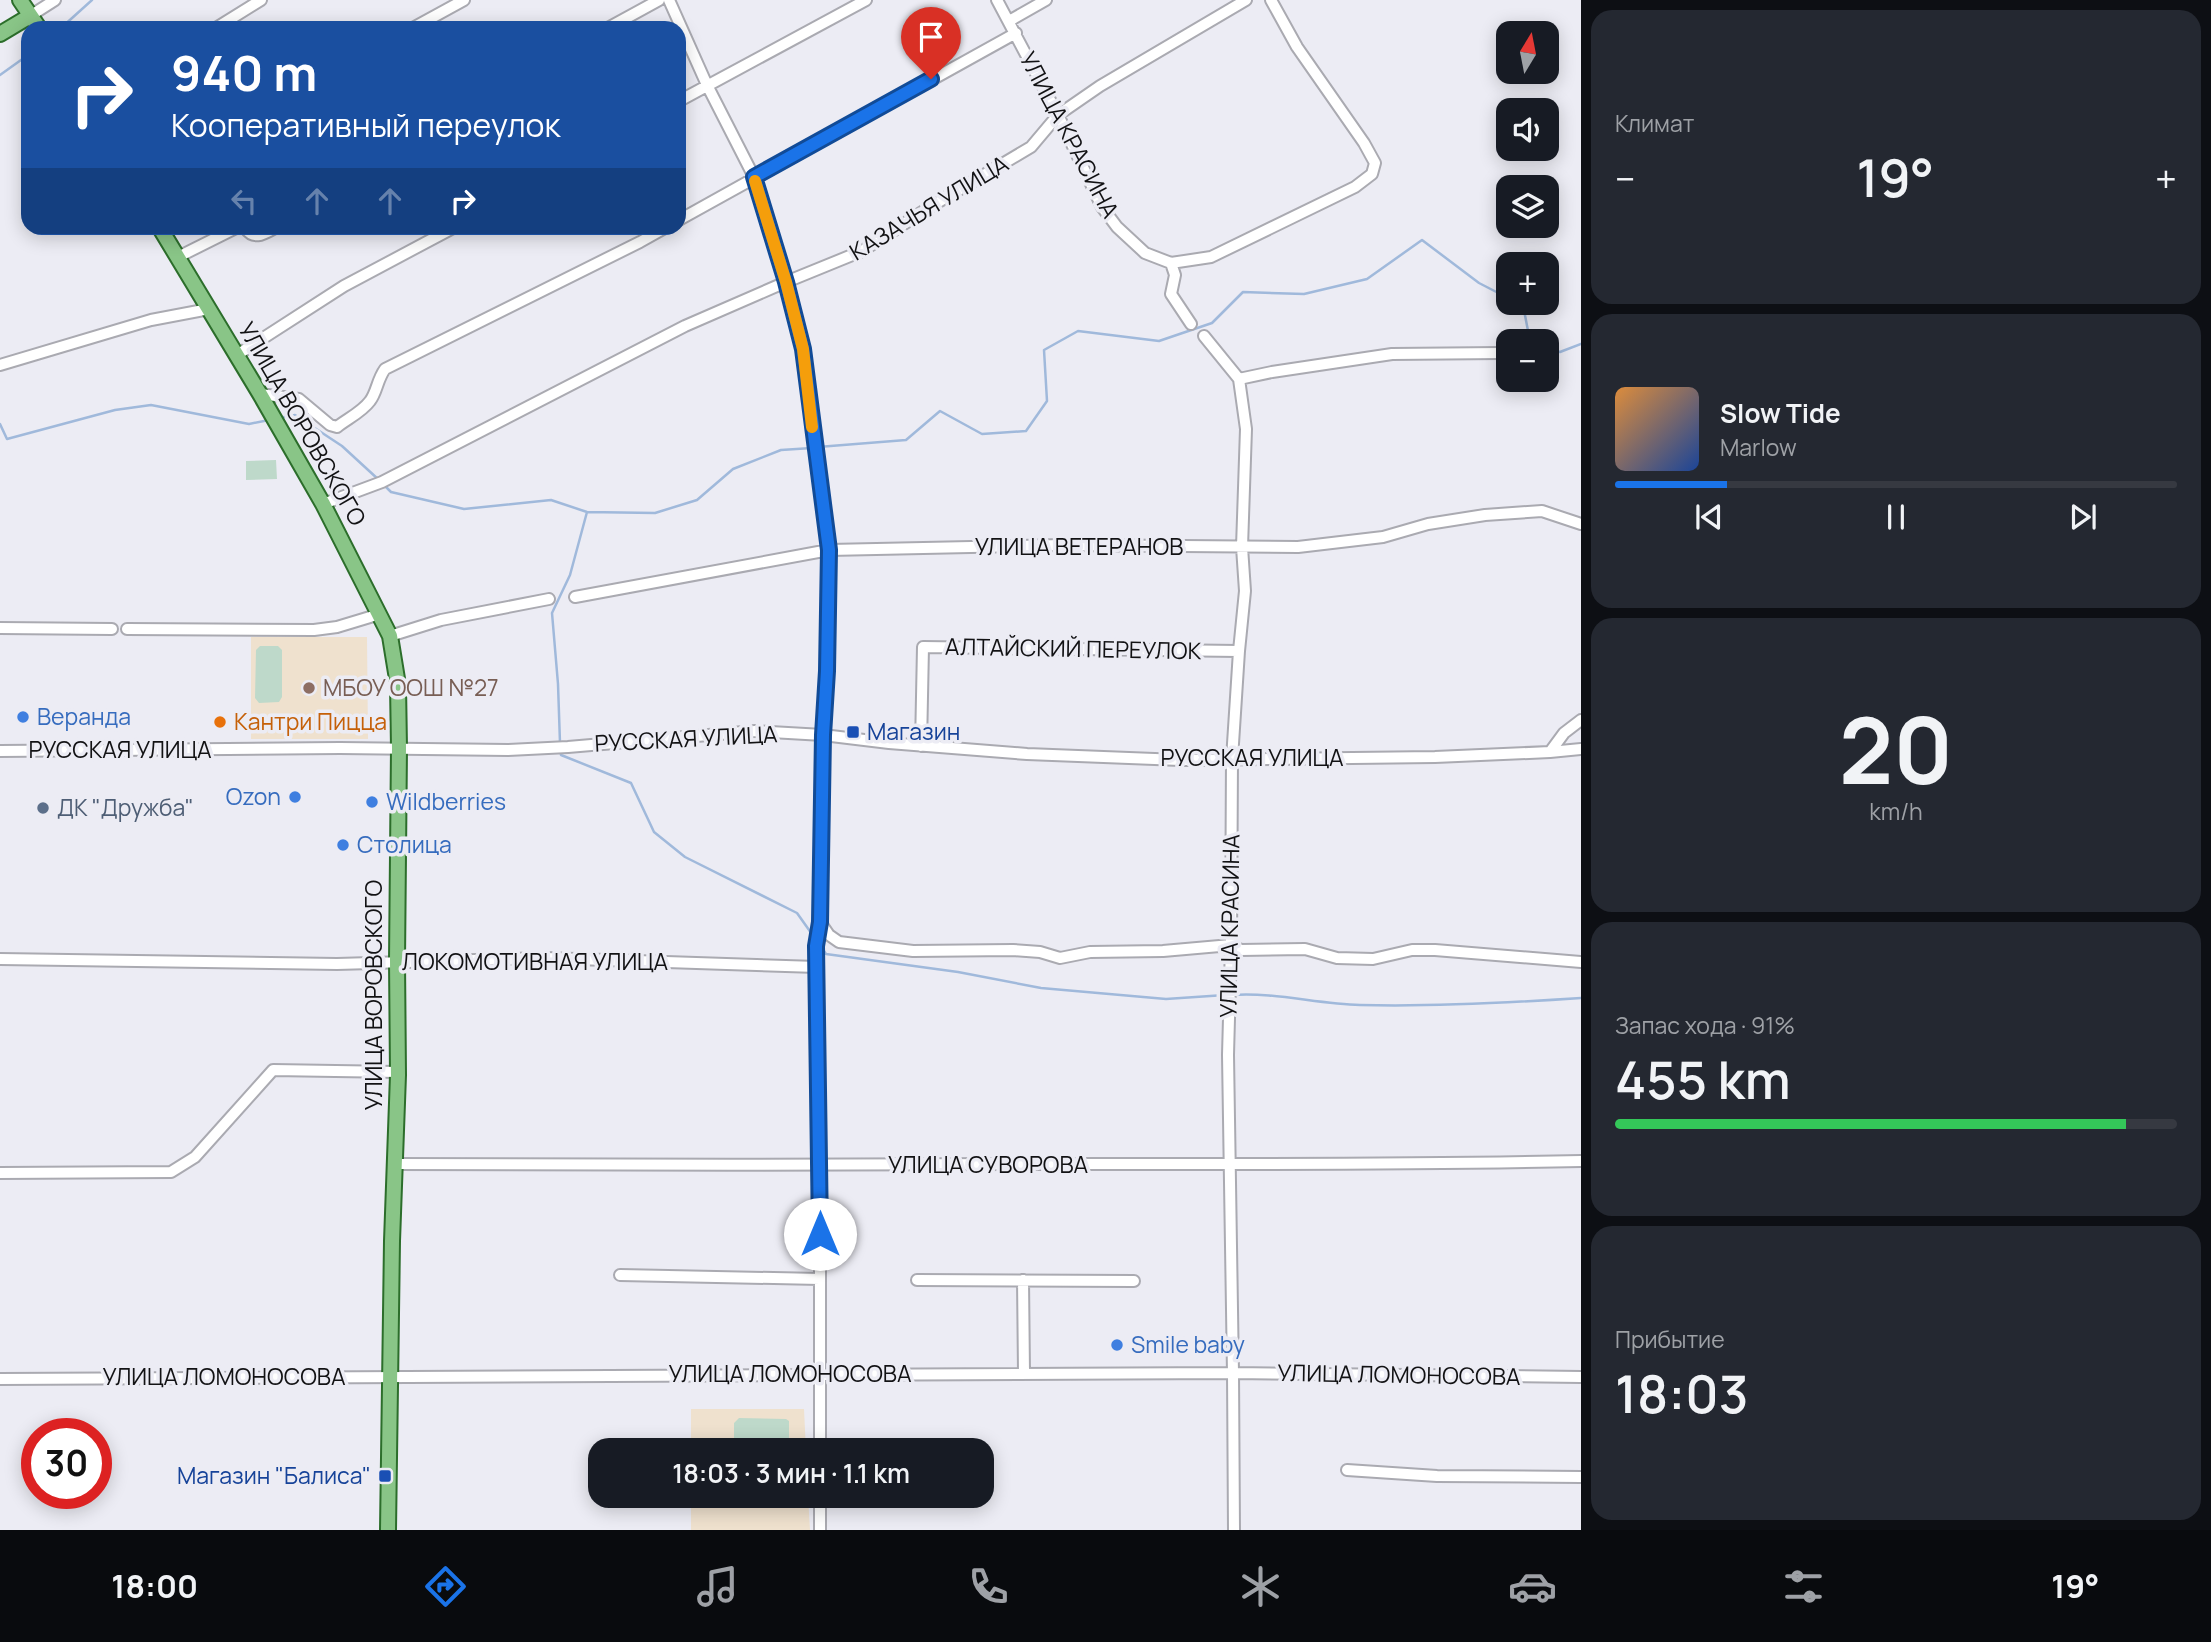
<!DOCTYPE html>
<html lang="ru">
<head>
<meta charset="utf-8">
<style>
  body { margin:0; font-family:Manrope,sans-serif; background:#242831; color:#f1f3f6; height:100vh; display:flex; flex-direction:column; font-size:26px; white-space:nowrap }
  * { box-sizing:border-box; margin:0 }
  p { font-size:23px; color:#9ea1a6 }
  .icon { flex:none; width:38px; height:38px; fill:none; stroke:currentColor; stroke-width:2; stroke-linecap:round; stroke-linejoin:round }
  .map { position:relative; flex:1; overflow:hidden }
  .side { display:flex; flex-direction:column; gap:10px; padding:10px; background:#0d0f14; width:630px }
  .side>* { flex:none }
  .hud { position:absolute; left:21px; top:21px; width:665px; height:214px; border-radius:21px; box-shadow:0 4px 18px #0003; background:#1a4fa0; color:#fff; overflow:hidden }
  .needle { width:46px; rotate:10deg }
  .controls { position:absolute; left:1496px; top:21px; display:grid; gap:14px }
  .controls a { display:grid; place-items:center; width:63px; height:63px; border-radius:14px; background:#171b24; box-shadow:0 4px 18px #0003; font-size:35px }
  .speed { position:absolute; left:21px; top:1418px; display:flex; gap:14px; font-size:35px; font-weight:700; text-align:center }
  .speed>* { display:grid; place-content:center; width:91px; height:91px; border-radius:50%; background:#171b24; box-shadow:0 4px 18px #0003; line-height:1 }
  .speed .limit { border:10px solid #d22; background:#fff; color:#111 }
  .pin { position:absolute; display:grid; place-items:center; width:60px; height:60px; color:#fff; margin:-72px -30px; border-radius:50% 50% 50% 0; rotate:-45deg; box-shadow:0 0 7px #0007 }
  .pin .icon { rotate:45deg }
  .me { position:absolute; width:77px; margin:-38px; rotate:0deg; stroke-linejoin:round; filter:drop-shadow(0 0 5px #0008) }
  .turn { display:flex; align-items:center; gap:24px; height:147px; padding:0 35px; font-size:32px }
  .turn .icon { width:91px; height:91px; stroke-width:2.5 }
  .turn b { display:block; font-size:49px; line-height:60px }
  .lanes { display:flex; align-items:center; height:66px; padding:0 35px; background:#0003; justify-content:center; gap:35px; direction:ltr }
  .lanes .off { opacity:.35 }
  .big { font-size:52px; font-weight:600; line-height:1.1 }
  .side .card { flex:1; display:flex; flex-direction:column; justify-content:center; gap:10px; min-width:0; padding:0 24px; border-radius:21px; background:#242831 }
  .side .dial { align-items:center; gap:0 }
  .dial b { font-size:91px; line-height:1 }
  .song { display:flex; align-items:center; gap:21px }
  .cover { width:84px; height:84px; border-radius:10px; background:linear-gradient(135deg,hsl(30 70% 55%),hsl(220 70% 35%)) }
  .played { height:7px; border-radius:4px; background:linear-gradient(90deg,#1a73e8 20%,#363941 20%) }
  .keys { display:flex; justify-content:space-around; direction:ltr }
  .heat { display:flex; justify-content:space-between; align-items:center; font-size:38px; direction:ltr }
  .charge { height:10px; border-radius:5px; background:linear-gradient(90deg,#34c759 91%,#363941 0) }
  .trip { position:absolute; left:588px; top:1438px; width:406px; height:70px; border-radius:21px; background:#171b24; box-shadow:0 4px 18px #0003; font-weight:600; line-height:70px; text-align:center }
  .dock { display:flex; height:112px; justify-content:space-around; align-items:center; background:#090b0e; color:#9ea1a6 }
  .dock .icon { width:49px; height:49px }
  .dock .current { color:#1a73e8 }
  .dock b { font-size:32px; color:#f1f3f6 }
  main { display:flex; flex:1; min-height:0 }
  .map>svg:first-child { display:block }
</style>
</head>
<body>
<main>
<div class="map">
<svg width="1581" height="1530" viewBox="0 0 1581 1530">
  <rect width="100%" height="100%" fill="#ececf4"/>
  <!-- education -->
  <path fill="#efe1ce" d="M251,637H367L368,739H251Z
    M691,1409H804L806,1451H691Z
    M691,1496H808L810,1530H691Z"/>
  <!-- green -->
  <path fill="#bed9ca" d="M276,460L277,479L246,480V461Z
    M260,646H278L282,650V697L279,702L259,703L255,698L256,650Z
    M739,1418L786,1419L789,1421V1451H734V1423Z"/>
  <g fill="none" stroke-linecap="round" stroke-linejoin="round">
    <!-- stream -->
    <path stroke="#a0b9db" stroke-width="2.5" d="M61,28L92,0
      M0,75L28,55
      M1518,303L1523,305L1530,341
      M1547,348L1560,352L1581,344
      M279,418L295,415L342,446L379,480
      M0,424L7,439L115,410L151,405L249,424L269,420
      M818,447L906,440L940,411L982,434L1026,431L1047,401L1044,350L1078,331L1159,341L1212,323L1243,292L1304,294L1367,279L1422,240L1479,283L1508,298
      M384,485L391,492L464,509L551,500L587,512L655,513L697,500L733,469L781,450L812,448
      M560,743L558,684L552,613L570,575L587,512
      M560,749L561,755L631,783L654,832L685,857L797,913L814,937
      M820,945L826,954L958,972L1041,988L1166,999L1225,995
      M1232,995C1275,992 1317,1004 1360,1005C1434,1007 1507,1003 1581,998"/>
    <!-- minor casing -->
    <g stroke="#aaaab1" stroke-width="14">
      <path id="minor" d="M669,0L707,85L754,177L786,282L803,349L829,550L827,671L823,735L822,868L820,922L816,946L820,1165V1451
        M997,0L1058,115L1102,207L1117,227L1145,253L1171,263L1175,275L1171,294L1191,324
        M30,16L55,0
        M1009,21L1046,0
        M216,28L261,0
        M413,28L464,0
        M608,28L659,0
        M679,101L866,0
        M679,220L1016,33
        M245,228C254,241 264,234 275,228
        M178,257L236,228
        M1171,263L1211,257L1355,187L1372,174L1375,163L1364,143L1297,47L1271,0
        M1204,336L1239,379L1246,429L1242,547L1245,591L1239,651L1232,759L1231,945L1228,1055L1233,1373L1234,1530
        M237,355L344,286L453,228
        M0,365L151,320L209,309
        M1239,379L1272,372L1392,354L1501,353
        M260,394L299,399L330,425L337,427C347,419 362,412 370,401C377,392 377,380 385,369L640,242L665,228
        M323,504L382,482L685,326L786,282L862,251L930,207L1031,147L1058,115L1100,86L1246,0
        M575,597L829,550L1063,545L1298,547L1383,537L1428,524L1485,515L1542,511L1581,524
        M0,628L112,629
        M127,629L314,630L337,627L380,614
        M390,636L441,620L549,599
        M921,746L923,647L1239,651
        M0,751L340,748L508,750L568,747L755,731L823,735L889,743L1027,754L1180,760L1435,757L1550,752L1581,749
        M1550,752L1564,733L1581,720
        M820,922L829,935L839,942L913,951L1013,950L1040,952L1060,958L1090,952L1163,951L1231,945L1241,950L1305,949L1337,958L1373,959L1412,950H1435L1581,962
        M0,959L337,964L546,958L817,967
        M394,1164C619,1166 843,1164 1068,1164C1239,1164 1410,1165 1581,1161
        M0,1173L171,1172L195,1157L273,1070L398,1072
        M620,1275L820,1279
        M917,1280L1134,1281
        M1023,1280L1024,1373
        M0,1379L1233,1373L1581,1377
        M1347,1470L1437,1476L1581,1477
        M820,1496V1530"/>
    </g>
    <!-- major casing -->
    <g stroke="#2c6e2b" stroke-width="18">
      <path id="major" d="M20,0L39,28
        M0,34L30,16
        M160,228L260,394L323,504L390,636L398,685L399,748L397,961L398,1075L392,1241L388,1530"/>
    </g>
    <!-- minor -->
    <use href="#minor" stroke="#fff" stroke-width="10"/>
    <!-- major -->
    <use href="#major" stroke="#89c587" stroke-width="14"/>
  </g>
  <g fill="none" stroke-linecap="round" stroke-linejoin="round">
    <!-- route casing -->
    <g stroke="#114b97" stroke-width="18">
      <path id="route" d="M820,1234L816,946L820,922L823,735L827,671L829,550L803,349L786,282L754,177L931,79"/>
    </g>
    <!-- route -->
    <use href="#route" stroke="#1a73e8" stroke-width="12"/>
    <!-- slow -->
    <path stroke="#f59e0b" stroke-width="12" d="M755,181L786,282L803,349L812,427"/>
  </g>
  <!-- markers -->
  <circle fill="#8d6e63" stroke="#ececf4" stroke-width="2.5" cx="309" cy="688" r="7"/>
  <g fill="#3f7fe0" stroke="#ececf4" stroke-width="2.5">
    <circle cx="23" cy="717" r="7"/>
    <circle cx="295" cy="797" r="7"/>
    <circle cx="372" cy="802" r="7"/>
    <circle cx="343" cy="845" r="7"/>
    <circle cx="1117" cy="1345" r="7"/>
  </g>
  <circle fill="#e8710a" stroke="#ececf4" stroke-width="2.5" cx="220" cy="722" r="7"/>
  <g fill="#1a4fb4" stroke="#ececf4" stroke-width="2.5">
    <rect x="846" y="725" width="14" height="14" rx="3.5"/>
    <rect x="378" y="1469" width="14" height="14" rx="3.5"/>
  </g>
  <circle fill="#5c6f8a" stroke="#ececf4" stroke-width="2.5" cx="43" cy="808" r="7"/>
  <g text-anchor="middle" stroke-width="7" stroke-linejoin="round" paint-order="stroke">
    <!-- street labels -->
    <g font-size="23" fill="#121214" stroke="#ececf4">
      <text transform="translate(1069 135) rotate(62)" y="8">УЛИЦА КРАСИНА</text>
      <text transform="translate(929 208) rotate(-31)" y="8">КАЗАЧЬЯ УЛИЦА</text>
      <text transform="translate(302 424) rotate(60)" y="8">УЛИЦА ВОРОВСКОГО</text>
      <text x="1079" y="555">УЛИЦА ВЕТЕРАНОВ</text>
      <text transform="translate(1073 649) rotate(1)" y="8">АЛТАЙСКИЙ ПЕРЕУЛОК</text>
      <text transform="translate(686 739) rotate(-3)" y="8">РУССКАЯ УЛИЦА</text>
      <text x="120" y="758">РУССКАЯ УЛИЦА</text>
      <text x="1252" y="766">РУССКАЯ УЛИЦА</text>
      <text transform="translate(1230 926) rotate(-89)" y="8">УЛИЦА КРАСИНА</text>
      <text x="535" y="970">ЛОКОМОТИВНАЯ УЛИЦА</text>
      <text transform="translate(374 995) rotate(-90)" y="8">УЛИЦА ВОРОВСКОГО</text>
      <text x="988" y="1173">УЛИЦА СУВОРОВА</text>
      <text x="790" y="1382">УЛИЦА ЛОМОНОСОВА</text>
      <text transform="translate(1399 1375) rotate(1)" y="8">УЛИЦА ЛОМОНОСОВА</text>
      <text x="224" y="1385">УЛИЦА ЛОМОНОСОВА</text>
    </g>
    <!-- education labels -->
    <g font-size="23" fill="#785e54" stroke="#ececf4" text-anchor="start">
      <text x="323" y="696">МБОУ ООШ №27</text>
    </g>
    <!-- shop labels -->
    <g font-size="23" fill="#366cbe" stroke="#ececf4" text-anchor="start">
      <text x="37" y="725">Веранда</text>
      <text x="281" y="805" text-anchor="end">Ozon</text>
      <text x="386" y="810">Wildberries</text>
      <text x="357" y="853">Столица</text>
      <text x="1131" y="1353">Smile baby</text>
    </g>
    <!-- food labels -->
    <g font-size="23" fill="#c56008" stroke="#ececf4" text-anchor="start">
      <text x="234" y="730">Кантри Пицца</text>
    </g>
    <!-- transit labels -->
    <g font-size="23" fill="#164399" stroke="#ececf4" text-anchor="start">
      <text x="867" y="740">Магазин</text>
      <text x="371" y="1484" text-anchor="end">Магазин "Балиса"</text>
    </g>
    <!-- service labels -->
    <g font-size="23" fill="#4e5e75" stroke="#ececf4" text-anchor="start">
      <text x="57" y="816">ДК "Дружба"</text>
    </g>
  </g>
</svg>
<div class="controls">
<a><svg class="needle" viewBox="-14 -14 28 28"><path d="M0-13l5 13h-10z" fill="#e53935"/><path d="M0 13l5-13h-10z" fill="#9ea1a6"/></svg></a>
<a><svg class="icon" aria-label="sound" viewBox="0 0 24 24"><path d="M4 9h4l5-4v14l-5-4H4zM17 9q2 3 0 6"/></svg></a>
<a><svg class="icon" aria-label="layers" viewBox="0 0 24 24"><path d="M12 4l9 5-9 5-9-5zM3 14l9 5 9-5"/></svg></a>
<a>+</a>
<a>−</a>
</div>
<div class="speed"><div class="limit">30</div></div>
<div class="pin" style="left:931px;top:79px;background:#d93025"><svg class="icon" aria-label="arrive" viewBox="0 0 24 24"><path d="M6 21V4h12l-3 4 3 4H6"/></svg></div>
<svg class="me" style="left:820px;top:1234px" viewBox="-20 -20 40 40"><circle r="19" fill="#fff"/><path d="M0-13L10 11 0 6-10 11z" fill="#1a73e8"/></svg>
<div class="trip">18:03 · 3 мин · 1.1 km</div>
<div class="hud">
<div class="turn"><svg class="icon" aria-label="right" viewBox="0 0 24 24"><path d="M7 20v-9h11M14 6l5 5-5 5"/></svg><div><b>940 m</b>Кооперативный переулок</div></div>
<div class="lanes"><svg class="icon off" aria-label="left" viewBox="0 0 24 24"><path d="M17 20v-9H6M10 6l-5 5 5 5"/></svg><svg class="icon off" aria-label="ahead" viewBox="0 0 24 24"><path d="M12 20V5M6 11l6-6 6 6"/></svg><svg class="icon off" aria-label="ahead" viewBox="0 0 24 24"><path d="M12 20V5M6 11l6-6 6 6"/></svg><svg class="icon" aria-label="right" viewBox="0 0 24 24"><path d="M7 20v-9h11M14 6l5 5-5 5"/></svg></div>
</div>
</div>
<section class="side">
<div class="card"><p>Климат</p>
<div class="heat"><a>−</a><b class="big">19°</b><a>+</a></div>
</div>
<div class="card">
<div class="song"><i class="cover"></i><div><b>Slow Tide</b><p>Marlow</p></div></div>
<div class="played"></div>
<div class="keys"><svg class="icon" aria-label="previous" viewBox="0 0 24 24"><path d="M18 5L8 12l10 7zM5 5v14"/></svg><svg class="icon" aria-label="pause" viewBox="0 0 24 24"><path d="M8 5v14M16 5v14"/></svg><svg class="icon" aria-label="next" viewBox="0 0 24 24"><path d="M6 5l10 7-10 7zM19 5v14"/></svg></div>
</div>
<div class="card dial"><b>20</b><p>km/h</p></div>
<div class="card"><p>Запас хода · 91%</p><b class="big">455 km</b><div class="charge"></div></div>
<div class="card"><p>Прибытие</p><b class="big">18:03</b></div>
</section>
</main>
<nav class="dock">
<b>18:00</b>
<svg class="icon current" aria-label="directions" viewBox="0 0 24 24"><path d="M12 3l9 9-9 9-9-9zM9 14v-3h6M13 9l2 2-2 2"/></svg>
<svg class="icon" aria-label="music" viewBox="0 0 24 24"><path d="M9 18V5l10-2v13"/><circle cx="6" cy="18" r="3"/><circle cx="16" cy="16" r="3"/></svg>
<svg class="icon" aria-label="phone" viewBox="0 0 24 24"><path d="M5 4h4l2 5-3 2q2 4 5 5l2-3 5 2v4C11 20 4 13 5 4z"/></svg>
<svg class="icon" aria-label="climate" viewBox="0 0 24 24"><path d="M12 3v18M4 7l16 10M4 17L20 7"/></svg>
<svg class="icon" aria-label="car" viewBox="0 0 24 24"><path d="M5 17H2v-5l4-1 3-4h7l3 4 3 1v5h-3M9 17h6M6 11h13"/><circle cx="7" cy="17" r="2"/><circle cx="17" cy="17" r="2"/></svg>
<svg class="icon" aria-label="filters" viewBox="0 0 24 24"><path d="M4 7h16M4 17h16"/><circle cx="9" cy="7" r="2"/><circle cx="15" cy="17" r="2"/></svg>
<b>19°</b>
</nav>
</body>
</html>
